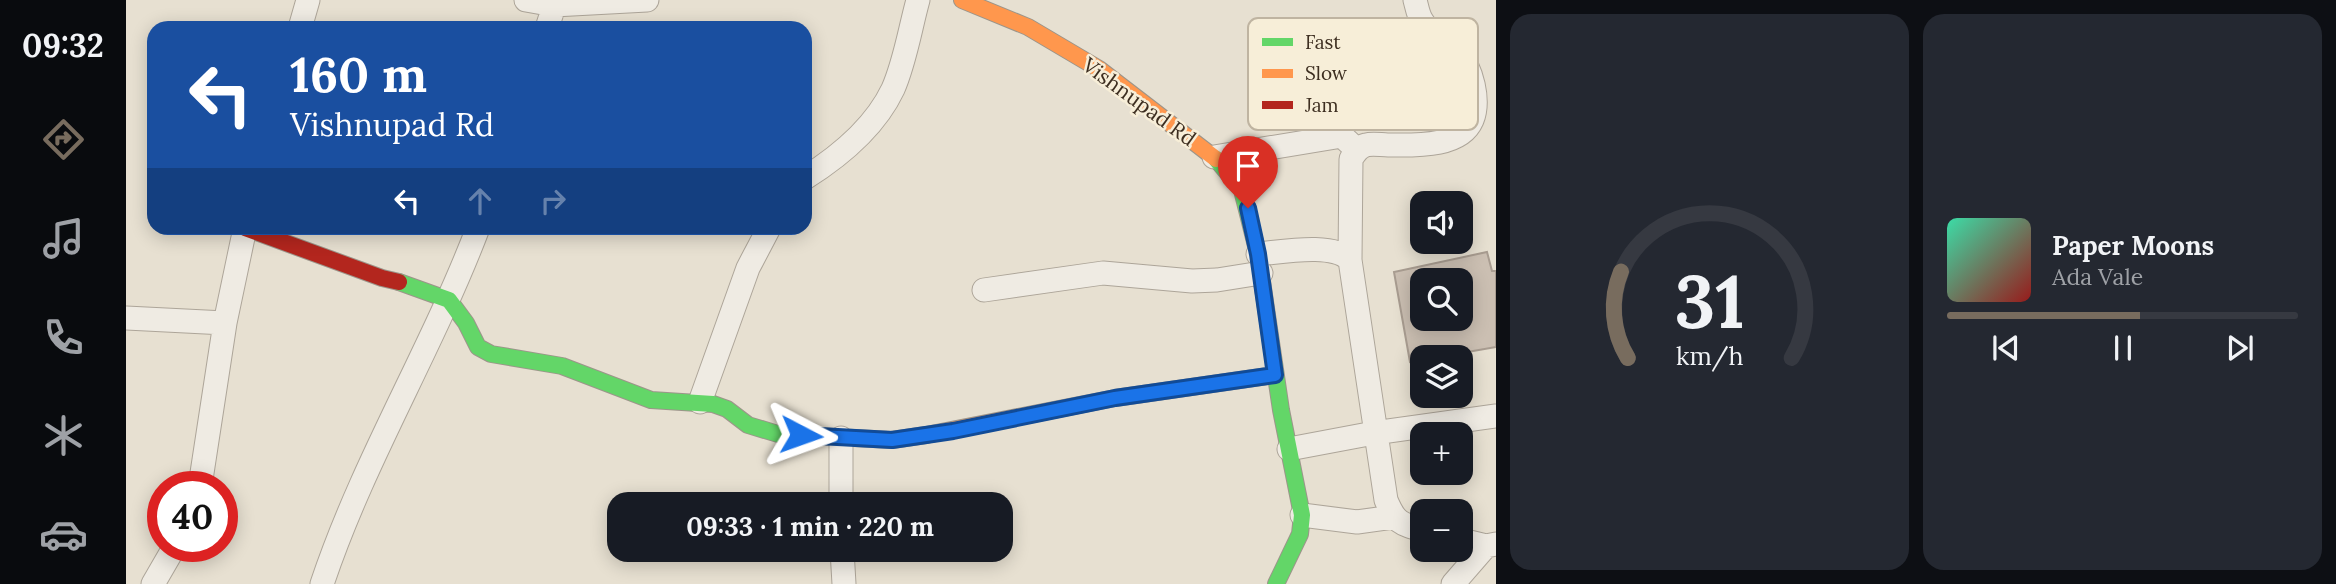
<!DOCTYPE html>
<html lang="en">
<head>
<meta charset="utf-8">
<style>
  body { margin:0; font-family:Lora,serif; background:#242831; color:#f1f3f6; height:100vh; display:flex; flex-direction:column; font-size:26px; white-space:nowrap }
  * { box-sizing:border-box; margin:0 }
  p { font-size:23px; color:#9ea1a6 }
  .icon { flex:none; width:38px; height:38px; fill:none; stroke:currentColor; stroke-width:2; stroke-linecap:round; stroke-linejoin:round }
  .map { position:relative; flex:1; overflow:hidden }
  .panel { display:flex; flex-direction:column; gap:14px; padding:14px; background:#0d0f14; width:840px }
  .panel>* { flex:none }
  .hud { position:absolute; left:21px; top:21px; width:665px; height:214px; border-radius:21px; box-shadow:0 4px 18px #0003; background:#1a4fa0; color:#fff; overflow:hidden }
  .tools { position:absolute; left:1284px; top:191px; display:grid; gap:14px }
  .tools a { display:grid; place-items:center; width:63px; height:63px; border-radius:14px; background:#171b24; box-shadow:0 4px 18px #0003; font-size:35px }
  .speed { position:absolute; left:21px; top:471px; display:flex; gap:14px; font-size:35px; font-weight:700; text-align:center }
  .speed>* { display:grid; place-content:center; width:91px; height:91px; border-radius:50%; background:#171b24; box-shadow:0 4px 18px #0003; line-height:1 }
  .speed .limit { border:10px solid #d22; background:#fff; color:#111 }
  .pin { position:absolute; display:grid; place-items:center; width:60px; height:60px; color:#fff; margin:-72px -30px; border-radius:50% 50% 50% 0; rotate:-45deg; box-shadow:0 0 7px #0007 }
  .pin .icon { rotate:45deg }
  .me { position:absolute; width:77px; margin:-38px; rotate:94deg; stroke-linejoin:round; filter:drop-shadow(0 0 5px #0008) }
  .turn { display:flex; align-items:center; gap:24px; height:147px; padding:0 28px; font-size:32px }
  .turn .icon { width:91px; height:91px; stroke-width:2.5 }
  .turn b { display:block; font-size:49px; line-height:60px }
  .lanes { display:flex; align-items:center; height:66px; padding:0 28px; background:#0003; justify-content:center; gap:35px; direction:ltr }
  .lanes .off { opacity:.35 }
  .panel .card { flex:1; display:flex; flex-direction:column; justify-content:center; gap:10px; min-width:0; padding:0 24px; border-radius:21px; background:#242831 }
  .panel .dial { align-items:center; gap:0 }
  .dial svg { height:182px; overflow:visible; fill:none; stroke:#363941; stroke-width:7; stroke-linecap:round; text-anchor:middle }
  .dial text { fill:#f1f3f6; stroke:none }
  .song { display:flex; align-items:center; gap:21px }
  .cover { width:84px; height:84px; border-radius:10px; background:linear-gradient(135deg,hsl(160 70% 55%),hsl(0 70% 35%)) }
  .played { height:7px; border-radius:4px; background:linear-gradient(90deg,#786c5e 55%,#363941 55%) }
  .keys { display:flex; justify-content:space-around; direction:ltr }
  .panel .tiles { flex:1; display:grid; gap:14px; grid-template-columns:repeat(2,1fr) }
  .trip { position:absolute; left:481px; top:492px; width:406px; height:70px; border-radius:21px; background:#171b24; box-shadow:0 4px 18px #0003; font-weight:700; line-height:70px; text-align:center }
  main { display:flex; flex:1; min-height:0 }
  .menu { display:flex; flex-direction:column; width:126px; justify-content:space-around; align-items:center; background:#090b0e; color:#9ea1a6 }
  .menu .icon { width:49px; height:49px }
  .menu .current { color:#786c5e }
  .menu b { font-size:32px; color:#f1f3f6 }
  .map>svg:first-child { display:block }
</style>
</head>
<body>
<main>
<nav class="menu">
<b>09:32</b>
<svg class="icon current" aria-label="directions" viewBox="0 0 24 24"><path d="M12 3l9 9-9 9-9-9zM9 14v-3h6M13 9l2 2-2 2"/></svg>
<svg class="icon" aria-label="music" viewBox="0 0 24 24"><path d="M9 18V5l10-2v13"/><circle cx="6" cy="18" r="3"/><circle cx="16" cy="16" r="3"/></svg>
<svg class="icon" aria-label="phone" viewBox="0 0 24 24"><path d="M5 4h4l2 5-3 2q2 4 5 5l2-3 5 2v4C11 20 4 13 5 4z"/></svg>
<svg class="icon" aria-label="climate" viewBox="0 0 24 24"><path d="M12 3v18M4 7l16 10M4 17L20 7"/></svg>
<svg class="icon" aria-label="car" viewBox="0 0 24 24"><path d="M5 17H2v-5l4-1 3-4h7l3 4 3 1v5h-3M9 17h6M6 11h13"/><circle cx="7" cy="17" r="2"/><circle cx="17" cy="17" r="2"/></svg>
</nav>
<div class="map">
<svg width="1370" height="584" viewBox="0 0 1370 584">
  <rect width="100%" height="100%" fill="#e7e0d1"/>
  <!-- building -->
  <path fill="#cbbfb2" stroke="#a89c90" stroke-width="2" fill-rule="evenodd" d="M1361,252L1366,271H1370V347L1313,357H1297V360L1284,362L1268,272ZM1297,280H1335V318H1297Z"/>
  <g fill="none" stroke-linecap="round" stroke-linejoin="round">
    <!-- street casing -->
    <g stroke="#ada599" stroke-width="25">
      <path id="street" d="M400,0L428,5L521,0
        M174,28L182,0
        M421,28L430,0
        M1088,157L1216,136L1231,150
        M679,178C714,156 749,127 767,89C779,62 784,29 792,0
        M1132,254C1156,252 1207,242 1224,260L1260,500C1269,522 1274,524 1297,530
        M1224,260L1225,159C1229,153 1232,147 1240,145C1247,143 1255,145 1262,145C1287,145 1334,148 1346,120C1354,101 1346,68 1332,53C1321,41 1304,35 1296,21C1292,15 1291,7 1289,0
        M858,290L977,273L1066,281L1091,280L1135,273
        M0,318L99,323
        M574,402L622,268L643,228
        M715,438V504
        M1163,449L1248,433L1370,416
        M74,486L99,323L119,228
        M1176,515L1231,522L1267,517
        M1335,540L1360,546L1370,544
        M716,550L718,584
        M27,584L49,546
        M196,584C237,461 306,349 352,228
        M1327,584L1360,546"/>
    </g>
    <!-- fast casing -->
    <g stroke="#9c958a" stroke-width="18">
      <path id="fast" d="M1090,159L1116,190L1132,254L1155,410L1176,515L1174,534L1150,584
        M273,282L323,300L340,323L352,347L365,354L436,366L525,400L587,404L601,409L622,425L652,434L766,440L800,435"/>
    </g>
    <!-- slow casing -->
    <g stroke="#9c958a" stroke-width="18">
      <path id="slow" d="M836,0L902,27L973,69L1090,159
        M800,435L989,398L1149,375"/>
    </g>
    <!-- jam casing -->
    <g stroke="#9c958a" stroke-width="18">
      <path id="jam" d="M119,228L256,278L273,282"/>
    </g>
    <!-- street -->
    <use href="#street" stroke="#efebe3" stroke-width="23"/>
    <!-- fast -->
    <use href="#fast" stroke="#63d668" stroke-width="16"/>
    <!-- slow -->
    <use href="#slow" stroke="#ff974d" stroke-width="16"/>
    <!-- jam -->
    <use href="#jam" stroke="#b3261e" stroke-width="16"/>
  </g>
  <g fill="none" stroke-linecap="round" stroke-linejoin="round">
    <!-- route casing -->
    <g stroke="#114b97" stroke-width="18">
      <path id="route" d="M675,435L766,440L827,431L989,398L1149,375L1132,254L1122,208"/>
    </g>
    <!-- route -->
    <use href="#route" stroke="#1a73e8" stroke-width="12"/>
  </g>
  <g text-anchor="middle" stroke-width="5" stroke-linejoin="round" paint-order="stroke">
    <!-- street labels -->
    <g font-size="21" fill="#3d2e20" stroke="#f7eed8">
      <text transform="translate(1013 102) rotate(36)" y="7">Vishnupad Rd</text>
    </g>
  </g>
  <!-- legend -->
  <rect x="1122" y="18" width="230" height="112" rx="10" fill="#f7eed8" stroke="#bfb4a1" stroke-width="2"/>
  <rect x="1136" y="38" width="31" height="8" fill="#63d668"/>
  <rect x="1136" y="69" width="31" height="9" fill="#ff974d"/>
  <rect x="1136" y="101" width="31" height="8" fill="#b3261e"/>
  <g font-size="19" fill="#3d2e20">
    <text x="1179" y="49">Fast</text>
    <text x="1179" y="80">Slow</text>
    <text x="1179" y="112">Jam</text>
  </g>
</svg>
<div class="tools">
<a><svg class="icon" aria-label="sound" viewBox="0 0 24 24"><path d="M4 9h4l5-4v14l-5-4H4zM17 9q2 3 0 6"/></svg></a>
<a><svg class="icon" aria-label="search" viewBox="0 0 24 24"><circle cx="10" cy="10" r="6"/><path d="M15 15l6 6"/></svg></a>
<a><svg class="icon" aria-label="layers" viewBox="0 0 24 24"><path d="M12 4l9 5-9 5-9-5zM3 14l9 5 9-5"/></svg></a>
<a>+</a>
<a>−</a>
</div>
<div class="speed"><div class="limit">40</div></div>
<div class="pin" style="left:1122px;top:208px;background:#d93025"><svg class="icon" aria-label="arrive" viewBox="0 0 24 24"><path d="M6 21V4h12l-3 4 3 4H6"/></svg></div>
<svg class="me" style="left:675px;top:435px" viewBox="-20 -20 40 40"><path d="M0-17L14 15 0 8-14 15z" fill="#1a73e8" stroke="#fff" stroke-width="4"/></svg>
<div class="trip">09:33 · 1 min · 220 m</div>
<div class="hud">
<div class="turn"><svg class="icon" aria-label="left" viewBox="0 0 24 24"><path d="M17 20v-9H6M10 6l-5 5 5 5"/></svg><div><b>160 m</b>Vishnupad Rd</div></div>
<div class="lanes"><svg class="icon" aria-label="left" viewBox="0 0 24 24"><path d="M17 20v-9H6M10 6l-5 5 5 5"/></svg><svg class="icon off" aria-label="ahead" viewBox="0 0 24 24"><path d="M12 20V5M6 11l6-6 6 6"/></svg><svg class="icon off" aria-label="right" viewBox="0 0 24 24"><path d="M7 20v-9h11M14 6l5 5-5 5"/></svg></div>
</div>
</div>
<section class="panel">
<div class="tiles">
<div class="card dial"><svg viewBox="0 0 100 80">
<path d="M14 69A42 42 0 1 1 86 69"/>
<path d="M14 69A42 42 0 0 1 11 31" stroke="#786c5e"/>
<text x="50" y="56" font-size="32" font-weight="700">31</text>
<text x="50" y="72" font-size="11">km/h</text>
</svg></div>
<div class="card">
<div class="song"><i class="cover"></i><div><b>Paper Moons</b><p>Ada Vale</p></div></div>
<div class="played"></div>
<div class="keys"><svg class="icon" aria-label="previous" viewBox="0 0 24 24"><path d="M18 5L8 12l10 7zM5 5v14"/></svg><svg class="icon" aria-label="pause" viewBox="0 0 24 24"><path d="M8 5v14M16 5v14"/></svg><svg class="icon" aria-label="next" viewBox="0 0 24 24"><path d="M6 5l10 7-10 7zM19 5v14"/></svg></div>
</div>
</div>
</section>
</main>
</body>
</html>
